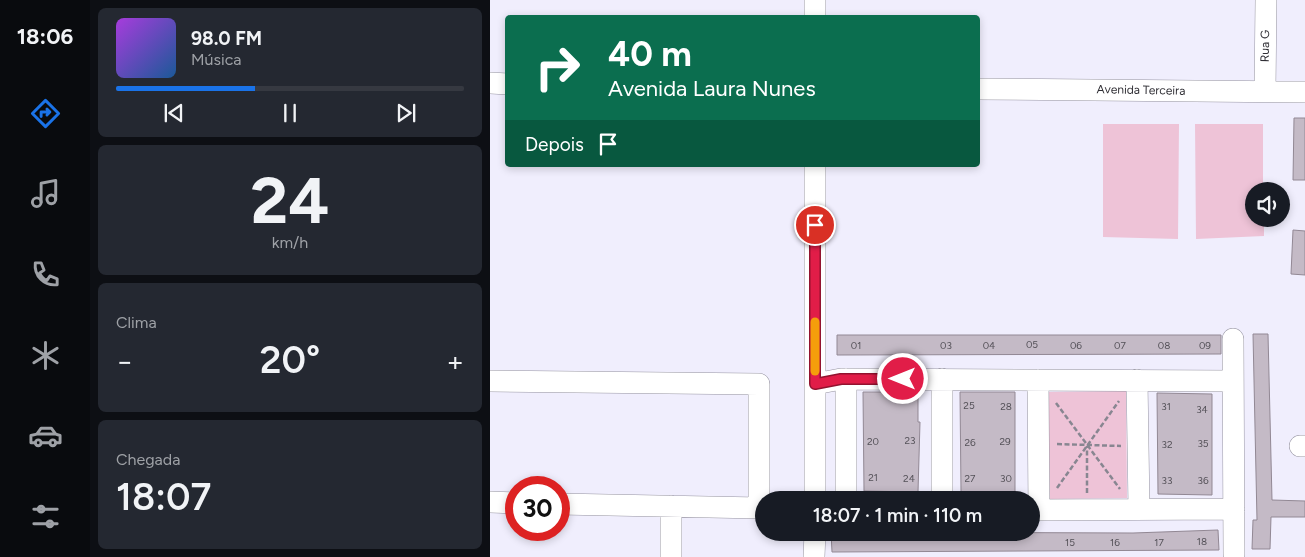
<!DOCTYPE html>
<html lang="pt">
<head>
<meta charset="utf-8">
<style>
  body { margin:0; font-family:Figtree,sans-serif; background:#242831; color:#f1f3f6; height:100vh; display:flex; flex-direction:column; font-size:19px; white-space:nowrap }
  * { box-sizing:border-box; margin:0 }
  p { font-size:16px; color:#9ea1a6 }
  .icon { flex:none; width:28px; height:28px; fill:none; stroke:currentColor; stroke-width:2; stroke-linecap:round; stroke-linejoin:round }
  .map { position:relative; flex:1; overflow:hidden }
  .sheet { display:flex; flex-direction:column; gap:8px; padding:8px; background:#0d0f14; width:400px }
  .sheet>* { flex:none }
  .guide { position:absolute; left:15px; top:15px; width:475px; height:152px; border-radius:5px; box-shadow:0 2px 8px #0003; background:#0b6e4f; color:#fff; overflow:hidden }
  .controls { position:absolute; left:755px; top:182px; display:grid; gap:10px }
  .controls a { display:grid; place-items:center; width:45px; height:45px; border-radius:50%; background:#171b24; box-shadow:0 2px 8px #0003; font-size:25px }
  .speed { position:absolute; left:15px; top:476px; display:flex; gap:10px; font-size:25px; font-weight:700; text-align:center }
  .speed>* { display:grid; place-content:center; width:65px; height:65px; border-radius:50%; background:#171b24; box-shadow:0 2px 8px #0003; line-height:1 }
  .speed .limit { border:8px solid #d22; background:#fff; color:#111 }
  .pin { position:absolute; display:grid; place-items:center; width:42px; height:42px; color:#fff; margin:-21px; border:2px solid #fff; border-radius:50%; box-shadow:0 1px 5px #0007 }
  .me { position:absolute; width:55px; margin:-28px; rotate:270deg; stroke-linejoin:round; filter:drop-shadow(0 0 4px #0008) }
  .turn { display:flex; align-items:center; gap:18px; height:105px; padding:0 20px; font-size:22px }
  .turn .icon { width:65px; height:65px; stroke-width:2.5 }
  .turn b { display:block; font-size:35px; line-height:42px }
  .then { display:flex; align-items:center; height:48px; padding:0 20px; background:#0003; gap:10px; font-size:19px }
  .big { font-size:38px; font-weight:600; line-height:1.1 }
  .sheet .widget { flex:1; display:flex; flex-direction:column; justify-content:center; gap:8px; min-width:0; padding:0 18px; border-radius:8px; background:#242831 }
  .sheet .dial { align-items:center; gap:0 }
  .dial b { font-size:65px; line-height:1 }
  .song { display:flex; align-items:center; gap:15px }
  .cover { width:60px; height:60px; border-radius:8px; background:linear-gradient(135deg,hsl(280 70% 55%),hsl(210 70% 35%)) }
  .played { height:5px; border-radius:2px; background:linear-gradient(90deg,#1a73e8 40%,#363941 40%) }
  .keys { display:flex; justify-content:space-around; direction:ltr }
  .heat { display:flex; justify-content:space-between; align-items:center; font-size:28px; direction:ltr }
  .trip { position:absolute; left:265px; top:491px; width:285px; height:50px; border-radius:25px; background:#171b24; box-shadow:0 2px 8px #0003; font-weight:600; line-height:50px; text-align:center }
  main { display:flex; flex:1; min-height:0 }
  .menu { display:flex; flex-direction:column; width:90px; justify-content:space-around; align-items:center; background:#090b0e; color:#9ea1a6 }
  .menu .icon { width:35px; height:35px }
  .menu .current { color:#1a73e8 }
  .menu b { font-size:22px; color:#f1f3f6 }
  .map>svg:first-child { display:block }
</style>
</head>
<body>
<main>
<nav class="menu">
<b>18:06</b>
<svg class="icon current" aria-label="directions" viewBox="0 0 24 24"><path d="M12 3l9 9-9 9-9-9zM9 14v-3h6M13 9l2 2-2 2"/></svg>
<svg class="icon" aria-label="music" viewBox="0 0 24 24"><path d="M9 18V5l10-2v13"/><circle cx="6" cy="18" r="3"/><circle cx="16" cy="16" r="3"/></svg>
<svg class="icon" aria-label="phone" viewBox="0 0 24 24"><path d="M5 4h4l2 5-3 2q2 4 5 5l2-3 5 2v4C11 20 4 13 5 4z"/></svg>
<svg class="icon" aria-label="climate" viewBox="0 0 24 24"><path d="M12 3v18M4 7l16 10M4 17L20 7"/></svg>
<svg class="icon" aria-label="car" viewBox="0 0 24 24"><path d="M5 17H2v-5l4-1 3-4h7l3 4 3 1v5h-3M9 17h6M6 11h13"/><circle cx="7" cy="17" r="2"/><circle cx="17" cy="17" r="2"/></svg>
<svg class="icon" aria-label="filters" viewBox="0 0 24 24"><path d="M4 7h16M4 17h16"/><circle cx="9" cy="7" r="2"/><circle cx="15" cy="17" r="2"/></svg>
</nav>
<section class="sheet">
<div class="widget">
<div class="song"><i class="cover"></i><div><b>98.0 FM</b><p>Música</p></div></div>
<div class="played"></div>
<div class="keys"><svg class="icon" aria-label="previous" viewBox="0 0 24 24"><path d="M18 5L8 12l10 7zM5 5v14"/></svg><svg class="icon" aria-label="pause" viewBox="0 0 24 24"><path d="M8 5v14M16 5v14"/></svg><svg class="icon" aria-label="next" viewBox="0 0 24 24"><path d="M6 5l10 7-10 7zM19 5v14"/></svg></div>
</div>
<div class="widget dial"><b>24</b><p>km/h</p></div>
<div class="widget"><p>Clima</p>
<div class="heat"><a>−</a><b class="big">20°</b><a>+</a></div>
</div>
<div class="widget"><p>Chegada</p><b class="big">18:07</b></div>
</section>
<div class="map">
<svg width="815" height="557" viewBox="0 0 815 557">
  <rect width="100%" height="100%" fill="#f0eefd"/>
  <!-- green -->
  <path fill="#eec3d7" d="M613,124H689L688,239L613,237Z
    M705,124H773V191H764V219H774V236L706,239Z
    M636,391L637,498L558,499L557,392Z"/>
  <!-- building -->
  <path fill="#c4bac6" stroke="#928894" d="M804,118H815V180H803Z
    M803,230L815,231V275L801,274Z
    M763,334H778L782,500L815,501V517H781L780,549H762L763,520H767Z
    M347,335H731V354L347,355Z
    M373,392H428V422H430L428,492L374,491Z
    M470,392H525V493L471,492Z
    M667,393L722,394V495L668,494Z
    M728,530L729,550L342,552L341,532L643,533Z"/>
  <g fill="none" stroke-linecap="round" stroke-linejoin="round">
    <!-- minor casing -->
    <g stroke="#9694a1" stroke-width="22">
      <path id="minor" d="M325,0V18
        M0,83L18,84
        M488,89L815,92
        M775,91L776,0
        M743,339L744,554
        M356,379V500
        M452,379V500
        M548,380L549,510
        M647,380L649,509
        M0,381L269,384V508L69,504
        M325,384L351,379L743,381
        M810,446H815
        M325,500V165
        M0,502L26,503
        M541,510L744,509
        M181,557V506
        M324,557L325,532"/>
    </g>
    <!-- path -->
    <path stroke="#888691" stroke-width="2.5" stroke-dasharray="5 2.5" stroke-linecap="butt" d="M566,403L630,489
      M567,444L631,446
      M567,488L629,401
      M597,493V446"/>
    <!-- minor -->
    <use href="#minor" stroke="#fff" stroke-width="21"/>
  </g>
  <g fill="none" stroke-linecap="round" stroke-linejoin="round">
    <!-- route casing -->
    <g stroke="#92132f" stroke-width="12">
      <path id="route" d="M325,225V384L351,379H413"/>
    </g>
    <!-- route -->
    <use href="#route" stroke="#e11d48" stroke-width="9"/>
    <!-- slow -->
    <path stroke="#f59e0b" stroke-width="9" d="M325,371V322"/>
  </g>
  <g text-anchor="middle" stroke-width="5" stroke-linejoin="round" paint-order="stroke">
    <!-- number labels -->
    <g font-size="10" fill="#545158">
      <text x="542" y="348">05</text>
      <text x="366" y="349">01</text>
      <text x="456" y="349">03</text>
      <text x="499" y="349">04</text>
      <text x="586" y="349">06</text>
      <text x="630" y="349">07</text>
      <text x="674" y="349">08</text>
      <text x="715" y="349">09</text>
      <text x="479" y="409">25</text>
      <text x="516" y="410">28</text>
      <text x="676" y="410">31</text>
      <text x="712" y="413">34</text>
      <text x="420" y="444">23</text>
      <text x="383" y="445">20</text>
      <text x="515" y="445">29</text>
      <text x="480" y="446">26</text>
      <text x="713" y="447">35</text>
      <text x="677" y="448">32</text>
      <text x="383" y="481">21</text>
      <text x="419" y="482">24</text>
      <text x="480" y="482">27</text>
      <text x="516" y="482">30</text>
      <text x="677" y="484">33</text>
      <text x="713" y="484">36</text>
      <text x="712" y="545">18</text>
      <text x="580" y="546">15</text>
      <text x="625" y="546">16</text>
      <text x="669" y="546">17</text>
    </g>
    <!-- street labels -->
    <g font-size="12" fill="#2f2e34" stroke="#fff">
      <text transform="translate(775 46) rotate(-89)" y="4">Rua G</text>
      <text transform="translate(651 90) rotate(1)" y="4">Avenida Terceira</text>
    </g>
  </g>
</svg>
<div class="controls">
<a><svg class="icon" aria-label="sound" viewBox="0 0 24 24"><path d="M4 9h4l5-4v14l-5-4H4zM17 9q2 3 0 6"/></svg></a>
</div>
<div class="speed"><div class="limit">30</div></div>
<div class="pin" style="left:325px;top:225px;background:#d93025"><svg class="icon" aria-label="arrive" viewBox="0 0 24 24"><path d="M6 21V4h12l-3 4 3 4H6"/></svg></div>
<svg class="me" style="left:413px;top:379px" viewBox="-20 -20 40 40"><circle r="17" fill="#e11d48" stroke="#fff" stroke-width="3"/><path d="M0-11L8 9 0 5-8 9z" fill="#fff"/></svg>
<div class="trip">18:07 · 1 min · 110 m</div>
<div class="guide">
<div class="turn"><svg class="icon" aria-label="right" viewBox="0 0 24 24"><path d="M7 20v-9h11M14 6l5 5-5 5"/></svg><div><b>40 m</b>Avenida Laura Nunes</div></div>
<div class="then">Depois<svg class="icon" aria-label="arrive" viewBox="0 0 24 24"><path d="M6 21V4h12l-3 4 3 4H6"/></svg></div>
</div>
</div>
</main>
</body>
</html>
